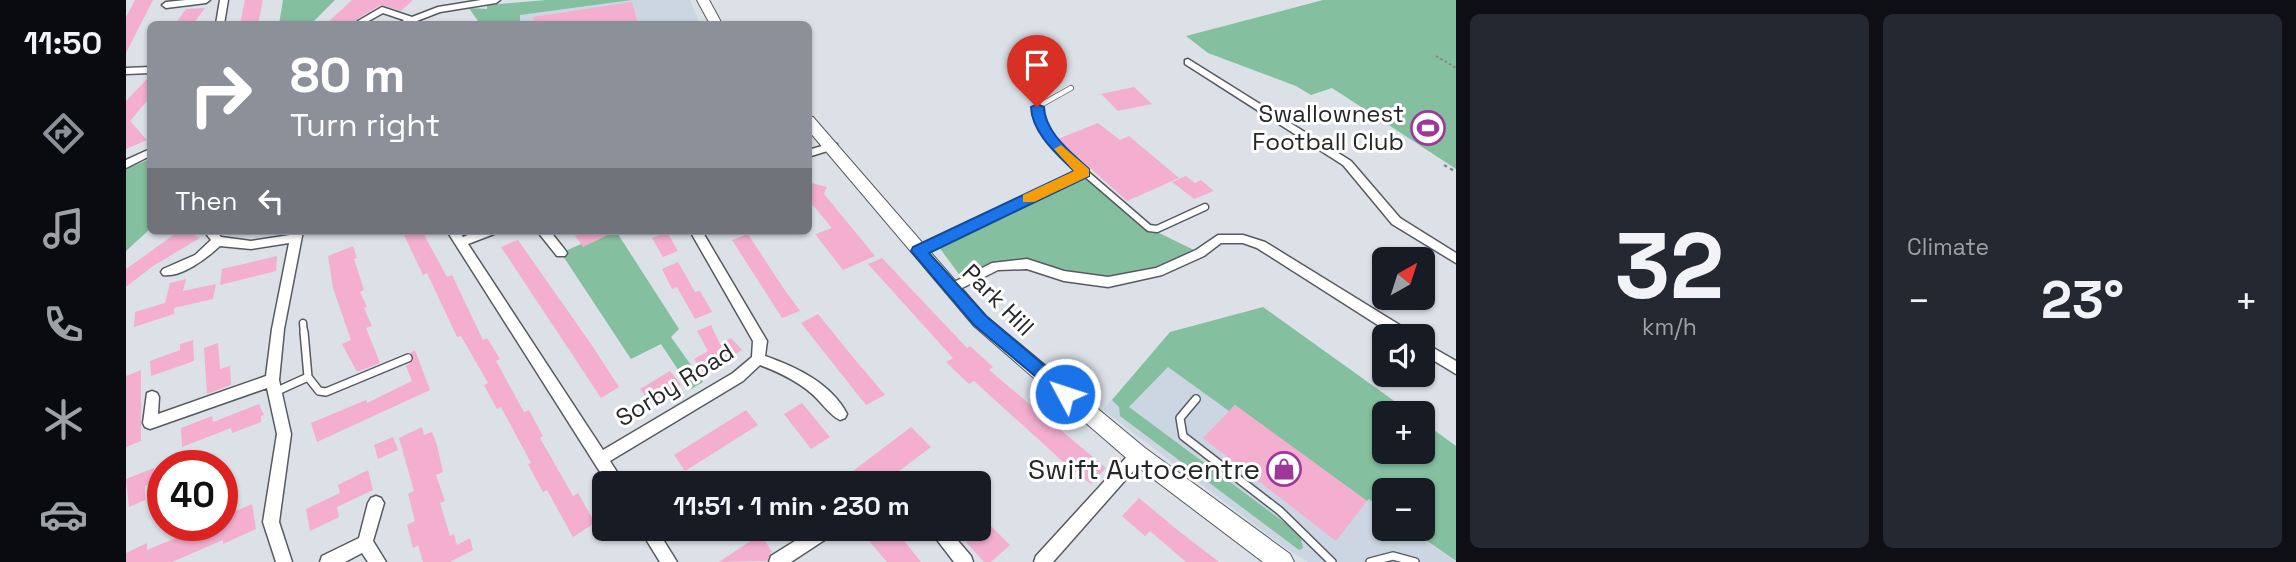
<!DOCTYPE html>
<html lang="en">
<head>
<meta charset="utf-8">
<style>
  body { margin:0; font-family:"Space Grotesk",sans-serif; background:#242831; color:#f1f3f6; height:100vh; display:flex; flex-direction:column; font-size:26px; white-space:nowrap }
  * { box-sizing:border-box; margin:0 }
  p { font-size:23px; color:#9ea1a6 }
  .icon { flex:none; width:38px; height:38px; fill:none; stroke:currentColor; stroke-width:2; stroke-linecap:round; stroke-linejoin:round }
  .map { position:relative; flex:1; overflow:hidden }
  .sheet { display:flex; flex-direction:column; gap:14px; padding:14px; background:#0d0f14; width:840px }
  .sheet>* { flex:none }
  .banner { position:absolute; left:21px; top:21px; width:665px; height:214px; border-radius:10px; box-shadow:0 2px 5px #0004; background:#8c9099; color:#fff; overflow:hidden }
  .needle { width:46px; rotate:39deg }
  .fabs { position:absolute; left:1246px; top:247px; display:grid; gap:14px }
  .fabs a { display:grid; place-items:center; width:63px; height:63px; border-radius:10px; background:#171b24; box-shadow:0 2px 5px #0004; font-size:35px }
  .speed { position:absolute; left:21px; top:450px; display:flex; gap:14px; font-size:35px; font-weight:700; text-align:center }
  .speed>* { display:grid; place-content:center; width:91px; height:91px; border-radius:50%; background:#171b24; box-shadow:0 2px 5px #0004; line-height:1 }
  .speed .limit { border:10px solid #d22; background:#fff; color:#111 }
  .pin { position:absolute; display:grid; place-items:center; width:60px; height:60px; color:#fff; margin:-72px -30px; border-radius:50% 50% 50% 0; rotate:-45deg; box-shadow:0 0 7px #0007 }
  .pin .icon { rotate:45deg }
  .me { position:absolute; width:77px; margin:-38px; rotate:310deg; stroke-linejoin:round; filter:drop-shadow(0 0 5px #0008) }
  .turn { display:flex; align-items:center; gap:24px; height:147px; padding:0 28px; font-size:32px }
  .turn .icon { width:91px; height:91px; stroke-width:2.5 }
  .turn b { display:block; font-size:49px; line-height:60px }
  .then { display:flex; align-items:center; height:66px; padding:0 28px; background:#0003; gap:14px; font-size:26px }
  .big { font-size:52px; font-weight:800; line-height:1.1 }
  .sheet .card { flex:1; display:flex; flex-direction:column; justify-content:center; gap:10px; min-width:0; padding:0 24px; border-radius:10px; background:#242831 }
  .sheet .dial { align-items:center; gap:0 }
  .dial b { font-size:91px; line-height:1 }
  .heat { display:flex; justify-content:space-between; align-items:center; font-size:38px; direction:ltr }
  .sheet .tiles { flex:1; display:grid; gap:14px; grid-template-columns:repeat(2,1fr) }
  .trip { position:absolute; left:466px; top:471px; width:399px; height:70px; border-radius:10px; background:#171b24; box-shadow:0 2px 5px #0004; font-weight:800; line-height:70px; text-align:center }
  main { display:flex; flex:1; min-height:0 }
  .tabs { display:flex; flex-direction:column; width:126px; justify-content:space-around; align-items:center; background:#090b0e; color:#9ea1a6 }
  .tabs .icon { width:49px; height:49px }
  .tabs .active { color:#8c9099 }
  .tabs b { font-size:32px; color:#f1f3f6 }
  .map>svg:first-child { display:block }
</style>
</head>
<body>
<main>
<nav class="tabs">
<b>11:50</b>
<svg class="icon active" aria-label="directions" viewBox="0 0 24 24"><path d="M12 3l9 9-9 9-9-9zM9 14v-3h6M13 9l2 2-2 2"/></svg>
<svg class="icon" aria-label="music" viewBox="0 0 24 24"><path d="M9 18V5l10-2v13"/><circle cx="6" cy="18" r="3"/><circle cx="16" cy="16" r="3"/></svg>
<svg class="icon" aria-label="phone" viewBox="0 0 24 24"><path d="M5 4h4l2 5-3 2q2 4 5 5l2-3 5 2v4C11 20 4 13 5 4z"/></svg>
<svg class="icon" aria-label="climate" viewBox="0 0 24 24"><path d="M12 3v18M4 7l16 10M4 17L20 7"/></svg>
<svg class="icon" aria-label="car" viewBox="0 0 24 24"><path d="M5 17H2v-5l4-1 3-4h7l3 4 3 1v5h-3M9 17h6M6 11h13"/><circle cx="7" cy="17" r="2"/><circle cx="17" cy="17" r="2"/></svg>
</nav>
<div class="map">
<svg width="1330" height="562" viewBox="0 0 1330 562">
  <rect width="100%" height="100%" fill="#dce1e8"/>
  <!-- built -->
  <path fill="#cbd6e2" d="M506,0H564L574,24H394L393,15Z
    M1037,341L1258,510V528L1284,529L1330,562H1182L1158,547L977,410Z"/>
  <!-- green -->
  <path fill="#84bf9f" d="M157,0H209L185,24H153Z
    M506,0L394,15V24H354L343,8L361,9V5L420,0Z
    M1197,0H1330V169L1206,88L1185,95L1170,86L1082,53L1060,36Z
    M24,159V229L0,251V169Z
    M958,172L1023,228L1074,253L1032,272L982,282L901,264L870,266L838,281L810,243Z
    M484,231H490L553,329L545,337L577,382L565,389L535,344L505,359L435,253Z
    M1137,307L1285,413H1258V452H1297V422L1330,446V561L1284,529L1297,528V490H1258V510L1243,499L1241,501L1109,405L1103,411L1042,367L1003,407L1174,534L1177,548L1173,550L994,416L993,407L986,400L1044,332Z"/>
  <!-- building -->
  <path fill="#f3aed0" d="M9,0H27L0,53V17Z
    M119,0H137L132,24H114Z
    M226,0H287L275,11L255,5L231,19L230,22L235,24H200Z
    M506,2L512,24H408L407,17Z
    M79,8L67,24H49L60,9Z
    M24,76V97L4,121L21,140L0,149V101Z
    M1008,87L1026,104L992,111L975,94Z
    M972,123L994,140L1003,136L1053,178L1001,201L932,139Z
    M1060,176L1069,183L1075,180L1088,191L1068,199L1046,182Z
    M682,182L701,187L698,194L749,256L717,270L689,234L706,228L685,203Z
    M53,231H61L74,238L27,266L0,287V269Z
    M276,231H296L321,277L326,275L357,340L361,338L374,359L370,361L398,412L403,410L417,436L414,438L447,496L452,493L469,523L447,537L421,490L417,492L402,464L405,463L375,407L371,409L358,385L362,383L335,336L331,337L301,273L297,275Z
    M446,231H490L457,247Z
    M541,232L552,251L537,257L526,238Z
    M622,234L658,289L674,311L656,318L606,240Z
    M392,240L465,344L493,387L475,398L375,247Z
    M227,246L231,258L228,259L238,290L234,292L241,307L238,308L246,326L240,328L254,363L231,372L216,344L225,340L207,288L202,256Z
    M151,256L150,271L94,285L96,269Z
    M756,258L841,348L844,346L867,367L863,370L980,468L965,484L944,468L848,381L843,384L820,362L827,358L742,264Z
    M552,262L569,292L574,291L586,312L569,319L551,287L546,289L536,269Z
    M60,279L57,291L90,284L87,299L48,308V314L8,327L9,312L39,303L44,283Z
    M692,314L726,356L759,395L740,405L675,323Z
    M585,325L594,344L605,338L616,350L578,373L568,359L582,351L571,331Z
    M67,340L68,361L25,376L24,361L54,350V344Z
    M92,343L94,369L104,366L105,385L81,394L78,348Z
    M289,350L304,390L191,442L185,423L240,400L241,403L286,381L280,366L287,361L284,353Z
    M15,370V441L0,447V376Z
    M544,371L555,385L525,403L514,389Z
    M676,403L704,437L685,449L658,414Z
    M133,404L138,415L135,416V422L106,433L105,428L56,447L55,428L86,416L87,422Z
    M1109,405L1241,501L1210,541L1077,438Z
    M620,410L632,425L559,471L548,455Z
    M296,427L298,435L306,432L311,445L317,472L310,475L319,501L314,503L324,536L328,534L331,545L344,538L347,550L324,562H297L292,545L287,548L281,525L289,521L282,494L288,491L273,438Z
    M785,427L805,447L757,483H711Z
    M267,437L272,450L252,459L248,445Z
    M28,468V482L19,486V500L3,507L0,479Z
    M242,470L247,490L211,507L213,517L184,531L180,509L214,493L212,485Z
    M1013,498L1049,528L1093,562H1060L1024,531L1019,536L996,516Z
    M126,504L130,529L97,544V540L46,562H0V553L21,543V550L81,525H96V517Z
    M862,523L884,545L865,562H858L840,542Z
    M762,528H768L795,562H761L744,542Z
    M635,534L646,552L641,561L593,562Z"/>
  <g fill="none" stroke-linecap="round" stroke-linejoin="round">
    <!-- lane-far2 casing -->
    <g stroke="#565b60" stroke-width="6">
      <path id="lane-far2" d="M933,149L916,126L911,107L945,88"/>
    </g>
    <!-- lane-far1 casing -->
    <g stroke="#565b60" stroke-width="9">
      <path id="lane-far1" d="M958,172L1023,228L1031,229L1079,207
        M795,251L958,172L932,147
        M177,323L178,333"/>
    </g>
    <!-- lane casing -->
    <g stroke="#565b60" stroke-width="10">
      <path id="lane" d="M182,377L193,391L200,392L282,358
        M149,392L182,377L178,332
        M1070,399L1054,418L1057,436L1154,511L1206,562
        M1244,562L1267,556L1289,562"/>
    </g>
    <!-- street casing -->
    <g stroke="#565b60" stroke-width="3">
      <path id="street" d="M60,0H84L80,3L40,8L36,5L40,2Z
        M94,0H102L98,24H90Z
        M355,0H374L370,3L314,12L283,24H272L278,20L257,13L239,23L232,21L256,7L286,17L312,7Z
        M1062,59L1225,161L1274,218L1330,253V263L1266,224L1217,165L1059,64V60Z
        M24,67V73L0,74V68Z
        M707,143L711,144V148L682,157V150Z
        M24,149V156L0,168V160Z
        M78,231H90L95,237L125,241L164,235L165,231H177L158,329L153,380L165,434L153,522L166,562H150L137,522L151,434L141,388L24,429L19,427L17,423L21,393L26,391L31,393L33,397L32,414L140,376L146,329L163,243L125,249L94,246C81,258 55,278 37,275L35,272L37,269L69,255L85,240Z
        M321,231H333L337,237L352,231H370L368,234L342,244L477,450L607,373L626,357L627,341L564,231H576L641,341L639,356C670,367 705,383 721,414L719,418L714,420C703,415 695,401 685,393C670,380 652,372 634,365L617,381L484,461L498,483H481Z
        M411,231H424L439,250L441,253L439,256H431Z
        M1092,235H1117L1139,242L1285,332L1287,336H1269L1131,248L1117,243H1095L1078,256L1036,275L982,287L938,281L901,269L872,270L824,294L820,292L818,289L820,286L866,263L901,259L938,271L982,277L1030,268L1070,250Z
        M1297,342L1330,361V374L1297,354Z
        M1012,448L1017,450L1019,455L1017,460L927,562H908L910,556L1007,450Z
        M250,496L255,498L258,503L247,541L260,562H242L236,553L219,562H194L196,556L233,538L242,503L245,498Z
        M513,528H530L551,562H534Z
        M802,528H821L845,556L847,562H828Z
        M688,529H700L702,534L700,539L665,562H643L645,556Z"/>
    </g>
    <!-- secondary casing -->
    <g stroke="#565b60" stroke-width="2">
      <path id="secondary" d="M571,0H583L596,24H584Z
        M682,116L687,117L860,316L1019,448L1164,554L1168,562H1137L1005,462L848,326L682,130Z"/>
    </g>
    <!-- path-far1 -->
    <path stroke="#85898d" stroke-width="2" stroke-dasharray="2.5 2.5" stroke-linecap="butt" d="M1310,56L1330,68"/>
    <!-- path -->
    <path stroke="#85898d" stroke-width="2.5" stroke-dasharray="3.5 3.5" stroke-linecap="butt" d="M1318,165L1330,172"/>
    <!-- lane-far2 -->
    <use href="#lane-far2" stroke="#fff" stroke-width="4.5"/>
    <!-- lane-far1 -->
    <use href="#lane-far1" stroke="#fff" stroke-width="6"/>
    <!-- lane -->
    <use href="#lane" stroke="#fff" stroke-width="7"/>
    <!-- street -->
    <use href="#street" fill="#fff" fill-rule="evenodd"/>
    <!-- secondary -->
    <use href="#secondary" fill="#fff" fill-rule="evenodd"/>
  </g>
  <!-- route -->
  <path fill="#1a73e8" stroke="#114b97" stroke-width="2" d="M911,104L918,107C919,133 945,152 963,169V176L803,253L860,316L945,388L948,394L939,401L848,325L785,251L787,247L948,171C931,154 906,133 905,107Z"/>
  <!-- slow -->
  <path fill="#f59e0b" d="M935,145L963,169V176L908,202H897V195L948,171L928,149Z"/>
  <!-- icons -->
  <defs>
    <g id="stadium-ring" transform="scale(1.75)"><circle r="9.5" fill="#fff" stroke="#9f379a" stroke-width="1.5"/><path d="M0-5a6.5 5 0 1 0 0 10a6.5 5 0 1 0 0-10ZM-3.5-1.8h7v3.6h-7Z" fill="#9f379a"/></g>
    <g id="shop-ring" transform="scale(1.75)"><circle r="9.5" fill="#fff" stroke="#9f379a" stroke-width="1.5"/><path d="M-5-2.5h2.3a2.7 3.5 0 0 1 5.4 0H5L5.5 6h-11ZM-1.5-2.5h3a1.5 2.3 0 0 0-3 0Z" fill="#9f379a"/></g>
  </defs>
  <g fill-rule="evenodd">
    <use href="#stadium-ring" x="1302" y="128"/>
    <use href="#shop-ring" x="1158" y="469"/>
  </g>
  <g text-anchor="middle" stroke-width="6" stroke-linejoin="round" paint-order="stroke">
    <!-- poi labels -->
    <g font-size="24" fill="#252729" stroke="#fff" text-anchor="end">
      <text x="1278" y="122">Swallownest<tspan x="1278" dy="28">Football Club</tspan></text>
    </g>
    <!-- street labels -->
    <g font-size="24" fill="#252729" stroke="#fff">
      <text transform="translate(872 300) rotate(45)" y="8">Park Hill</text>
      <text transform="translate(549 385) rotate(-32)" y="8">Sorby Road</text>
    </g>
    <!-- near-poi labels -->
    <g font-size="28" fill="#252729" stroke="#fff" text-anchor="end">
      <text x="1134" y="479">Swift Autocentre</text>
    </g>
  </g>
</svg>
<div class="fabs">
<a><svg class="needle" viewBox="-14 -14 28 28"><path d="M0-13l5 13h-10z" fill="#e53935"/><path d="M0 13l5-13h-10z" fill="#9ea1a6"/></svg></a>
<a><svg class="icon" aria-label="sound" viewBox="0 0 24 24"><path d="M4 9h4l5-4v14l-5-4H4zM17 9q2 3 0 6"/></svg></a>
<a>+</a>
<a>−</a>
</div>
<div class="speed"><div class="limit">40</div></div>
<div class="pin" style="left:911px;top:107px;background:#d93025"><svg class="icon" aria-label="arrive" viewBox="0 0 24 24"><path d="M6 21V4h12l-3 4 3 4H6"/></svg></div>
<svg class="me" style="left:939px;top:394px" viewBox="-20 -20 40 40"><circle r="17" fill="#1a73e8" stroke="#fff" stroke-width="3"/><path d="M0-11L8 9 0 5-8 9z" fill="#fff"/></svg>
<div class="trip">11:51 · 1 min · 230 m</div>
<div class="banner">
<div class="turn"><svg class="icon" aria-label="right" viewBox="0 0 24 24"><path d="M7 20v-9h11M14 6l5 5-5 5"/></svg><div><b>80 m</b>Turn right</div></div>
<div class="then">Then<svg class="icon" aria-label="left" viewBox="0 0 24 24"><path d="M17 20v-9H6M10 6l-5 5 5 5"/></svg></div>
</div>
</div>
<section class="sheet">
<div class="tiles">
<div class="card dial"><b>32</b><p>km/h</p></div>
<div class="card"><p>Climate</p>
<div class="heat"><a>−</a><b class="big">23°</b><a>+</a></div>
</div>
</div>
</section>
</main>
</body>
</html>
